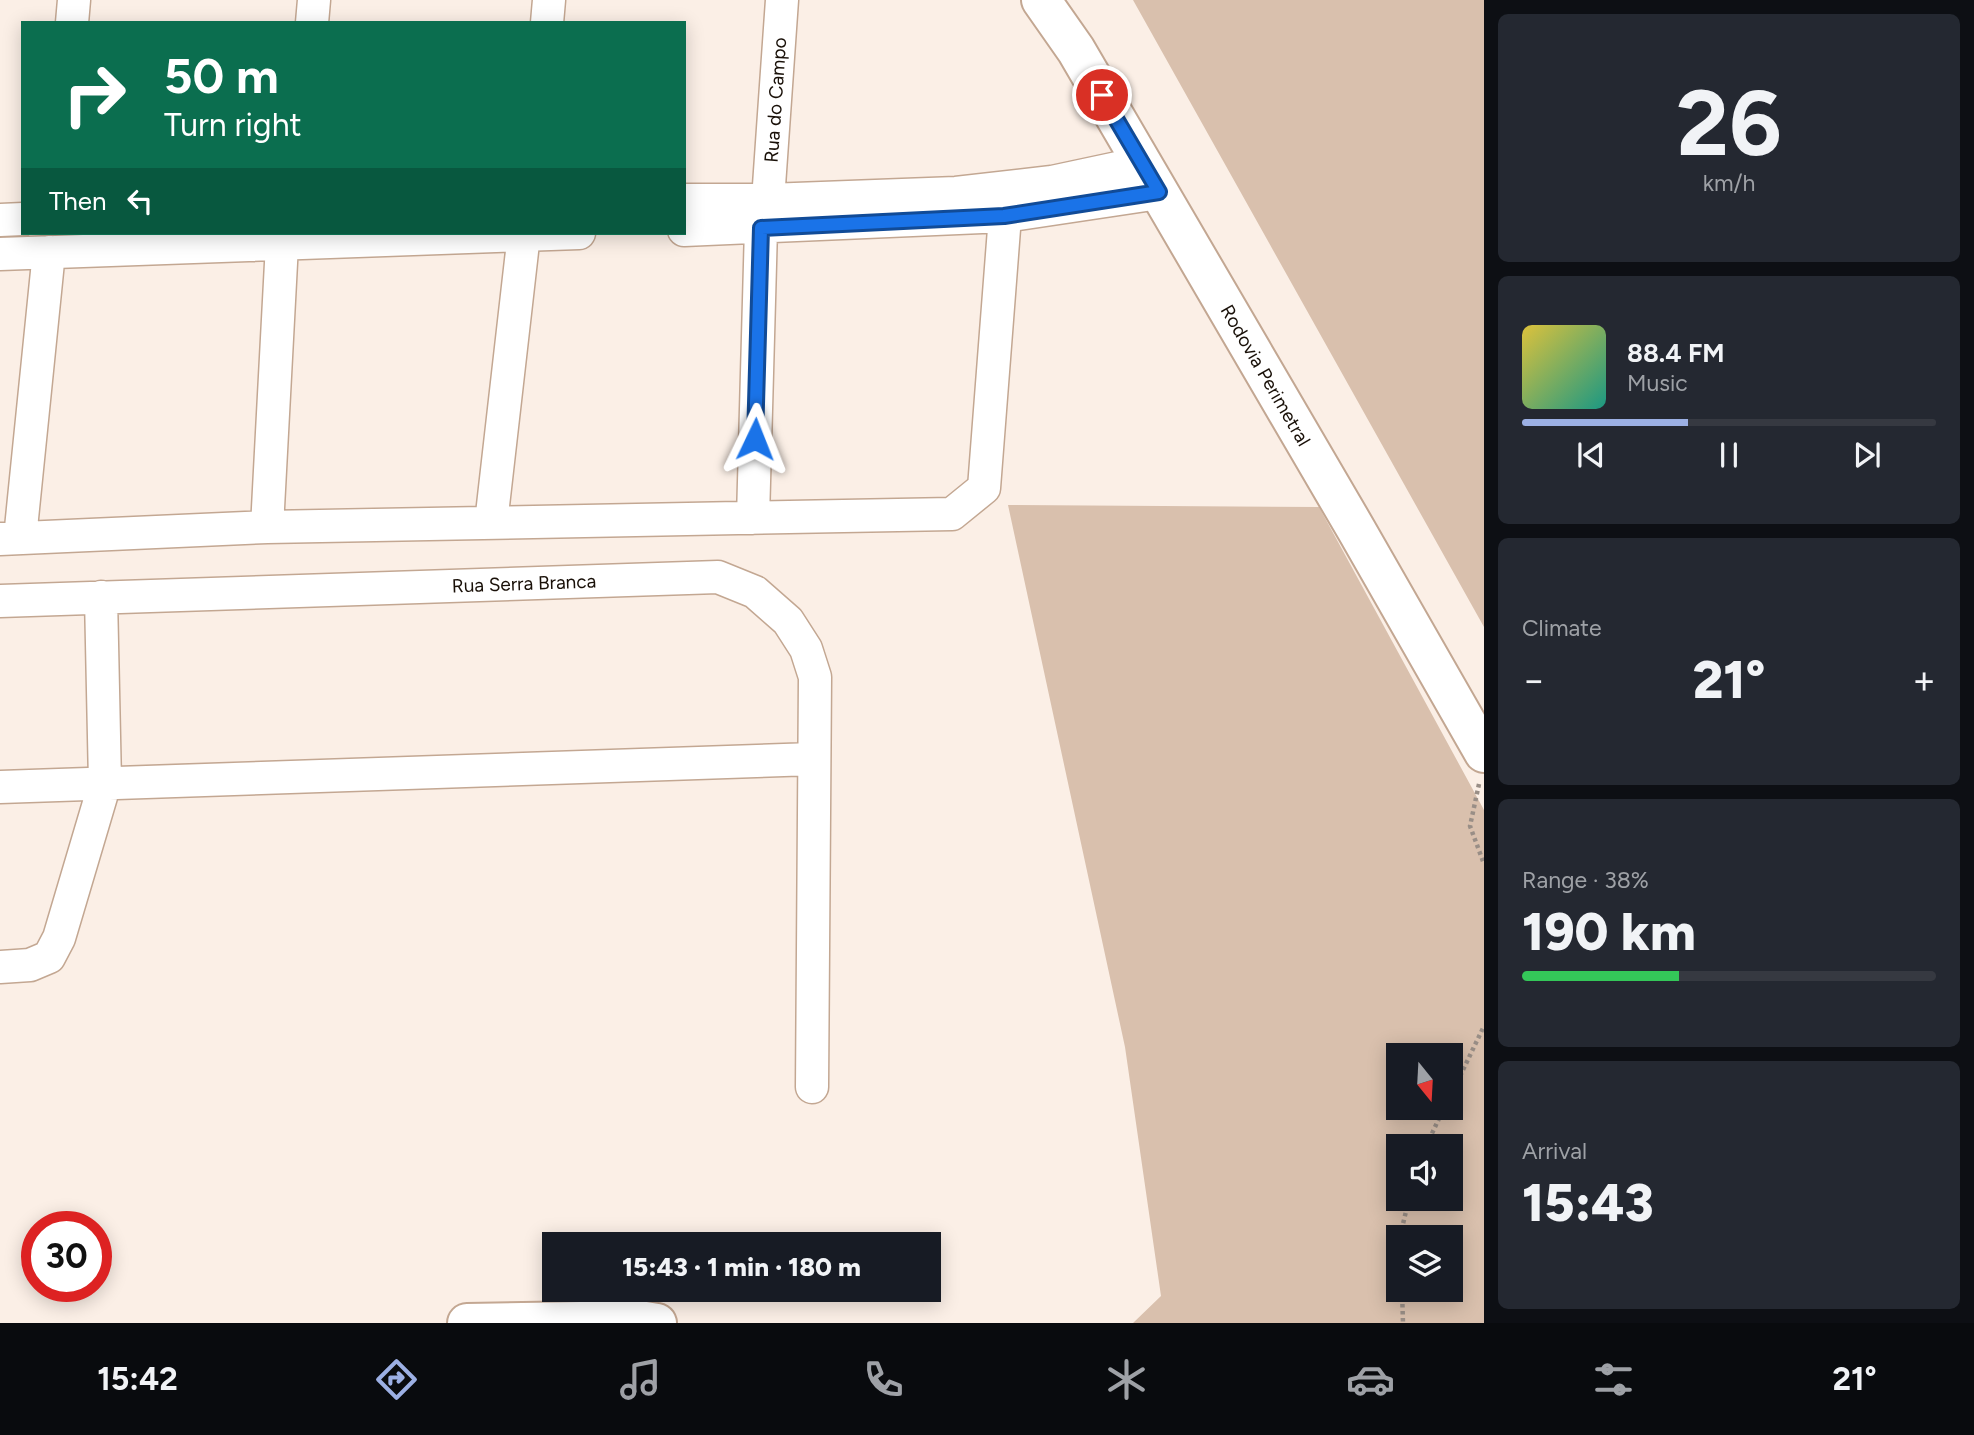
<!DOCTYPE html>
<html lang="en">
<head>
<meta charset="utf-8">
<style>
  body { margin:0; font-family:Figtree,sans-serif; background:#242831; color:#f1f3f6; height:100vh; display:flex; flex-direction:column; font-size:26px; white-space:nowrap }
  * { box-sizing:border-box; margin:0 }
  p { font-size:23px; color:#9ea1a6 }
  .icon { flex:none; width:38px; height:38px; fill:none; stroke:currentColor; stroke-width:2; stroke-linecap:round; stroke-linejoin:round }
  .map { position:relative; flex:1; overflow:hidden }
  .side { display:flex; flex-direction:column; gap:14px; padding:14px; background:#0d0f14; width:490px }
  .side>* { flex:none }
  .guide { position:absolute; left:21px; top:21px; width:665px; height:214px; border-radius:0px; box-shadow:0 4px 18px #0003; background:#0b6e4f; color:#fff; overflow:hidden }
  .needle { width:46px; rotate:162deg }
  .fabs { position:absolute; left:1386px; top:1043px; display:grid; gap:14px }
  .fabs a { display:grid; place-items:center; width:77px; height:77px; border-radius:0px; background:#171b24; box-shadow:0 4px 18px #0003; font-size:35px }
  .speed { position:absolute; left:21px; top:1211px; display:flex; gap:14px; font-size:35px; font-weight:700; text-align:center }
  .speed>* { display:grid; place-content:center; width:91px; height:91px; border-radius:50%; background:#171b24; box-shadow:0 4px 18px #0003; line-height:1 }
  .speed .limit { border:10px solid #d22; background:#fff; color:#111 }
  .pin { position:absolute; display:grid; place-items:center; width:60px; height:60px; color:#fff; margin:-30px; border:4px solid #fff; border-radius:50%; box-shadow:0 2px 7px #0007 }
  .me { position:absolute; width:77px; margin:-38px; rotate:2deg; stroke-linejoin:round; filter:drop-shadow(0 0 5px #0008) }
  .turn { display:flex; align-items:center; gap:24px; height:147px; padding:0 28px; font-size:32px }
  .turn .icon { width:91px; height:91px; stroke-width:2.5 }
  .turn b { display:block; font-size:49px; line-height:60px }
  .then { display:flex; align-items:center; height:66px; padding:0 28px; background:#0003; gap:14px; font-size:26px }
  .big { font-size:52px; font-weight:800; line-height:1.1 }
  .side .card { flex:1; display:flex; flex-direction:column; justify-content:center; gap:10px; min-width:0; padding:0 24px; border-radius:10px; background:#242831 }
  .side .dial { align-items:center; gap:0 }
  .dial b { font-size:91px; line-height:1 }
  .song { display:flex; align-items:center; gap:21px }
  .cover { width:84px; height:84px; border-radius:10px; background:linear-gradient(135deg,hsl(50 70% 55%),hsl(170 70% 35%)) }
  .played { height:7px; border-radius:4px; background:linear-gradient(90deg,#9cb0e4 40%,#363941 40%) }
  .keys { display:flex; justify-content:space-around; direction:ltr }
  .heat { display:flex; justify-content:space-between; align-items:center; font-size:38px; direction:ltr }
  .charge { height:10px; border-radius:5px; background:linear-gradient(90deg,#34c759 38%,#363941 0) }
  .trip { position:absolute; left:542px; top:1232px; width:399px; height:70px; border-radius:0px; background:#171b24; box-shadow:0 4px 18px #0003; font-weight:800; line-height:70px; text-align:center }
  .menu { display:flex; height:112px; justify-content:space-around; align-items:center; background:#090b0e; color:#9ea1a6 }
  .menu .icon { width:49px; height:49px }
  .menu .current { color:#9cb0e4 }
  .menu b { font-size:32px; color:#f1f3f6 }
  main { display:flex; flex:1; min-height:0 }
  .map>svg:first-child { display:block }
</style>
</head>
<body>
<main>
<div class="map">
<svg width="1484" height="1323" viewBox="0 0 1484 1323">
  <rect width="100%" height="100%" fill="#fbefe6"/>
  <!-- green -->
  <path fill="#d9c0ad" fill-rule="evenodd" d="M1133,0H1484V627Z
    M1008,505L1319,507L1484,810V1323H1133L1161,1296L1125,1047ZM1398,1055H1451V1108H1398ZM1398,1146H1451V1199H1398ZM1398,1237H1451V1290H1398Z"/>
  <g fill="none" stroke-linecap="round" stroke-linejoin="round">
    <!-- minor casing -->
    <g stroke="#c3a792" stroke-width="35">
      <path id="minor" d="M72,23L74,0
        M312,23L314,0
        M547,23L549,0
        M684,200H768L956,193L1052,182L1141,163
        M768,200L782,0
        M0,220L23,219
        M684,230L1005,216L1159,193
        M0,254L579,233
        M753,518L761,228
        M491,523L524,234
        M267,527L282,244
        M20,538L49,252
        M0,539L267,527L952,514L984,488L1005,216
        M0,601L718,577L755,592L788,621L806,649L815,677L812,1087
        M0,787L813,759
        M0,967L30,965L49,957L59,938L105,783L101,597"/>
    </g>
    <!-- major casing -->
    <g stroke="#c3a792" stroke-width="42">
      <path id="major" d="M1041,0L1076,50L1357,531L1484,753
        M467,1323L639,1320L657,1323"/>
    </g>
    <!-- path -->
    <path stroke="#998e86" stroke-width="4.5" stroke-dasharray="3.5 3.5" stroke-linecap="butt" d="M1479,784L1470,826L1484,864
      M1451,1095L1484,1026
      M1426,1146L1444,1108
      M1402,1237V1228L1409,1199
      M1402,1290L1403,1323"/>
    <!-- minor -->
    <use href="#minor" stroke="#fff" stroke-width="32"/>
    <!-- major -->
    <use href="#major" stroke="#fff" stroke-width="38"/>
  </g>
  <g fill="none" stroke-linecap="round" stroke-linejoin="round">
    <!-- route casing -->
    <g stroke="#114b97" stroke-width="18">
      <path id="route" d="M755,439L761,228L1004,216L1159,192L1102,95"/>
    </g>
    <!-- route -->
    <use href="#route" stroke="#1a73e8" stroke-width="12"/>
  </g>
  <g text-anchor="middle" stroke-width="6" stroke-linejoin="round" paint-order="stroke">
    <!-- street labels -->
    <g font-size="19" fill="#191008" stroke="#fff">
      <text transform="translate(775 100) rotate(-86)" y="7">Rua do Campo</text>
      <text transform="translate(1266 375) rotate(60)" y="7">Rodovia Perimetral</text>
      <text transform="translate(524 583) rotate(-2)" y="7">Rua Serra Branca</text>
    </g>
  </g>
</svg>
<div class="fabs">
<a><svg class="needle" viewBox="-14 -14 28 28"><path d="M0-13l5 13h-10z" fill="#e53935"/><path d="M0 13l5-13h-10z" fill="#9ea1a6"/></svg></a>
<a><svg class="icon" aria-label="sound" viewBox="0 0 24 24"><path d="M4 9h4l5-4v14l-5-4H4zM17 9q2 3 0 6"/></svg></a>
<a><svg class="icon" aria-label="layers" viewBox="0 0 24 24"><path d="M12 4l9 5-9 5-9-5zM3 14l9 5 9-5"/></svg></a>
</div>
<div class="speed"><div class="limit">30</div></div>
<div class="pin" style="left:1102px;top:95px;background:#d93025"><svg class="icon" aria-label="arrive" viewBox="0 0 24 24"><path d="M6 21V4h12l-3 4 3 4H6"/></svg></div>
<svg class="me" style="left:755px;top:439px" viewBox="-20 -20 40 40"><path d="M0-17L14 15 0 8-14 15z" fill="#1a73e8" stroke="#fff" stroke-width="4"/></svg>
<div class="trip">15:43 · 1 min · 180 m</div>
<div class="guide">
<div class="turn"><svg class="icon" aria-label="right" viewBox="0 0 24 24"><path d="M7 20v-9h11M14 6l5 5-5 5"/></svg><div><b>50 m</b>Turn right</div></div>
<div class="then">Then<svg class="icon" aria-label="left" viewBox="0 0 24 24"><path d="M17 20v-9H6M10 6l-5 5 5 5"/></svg></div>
</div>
</div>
<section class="side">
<div class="card dial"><b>26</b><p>km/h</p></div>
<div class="card">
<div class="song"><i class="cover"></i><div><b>88.4 FM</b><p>Music</p></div></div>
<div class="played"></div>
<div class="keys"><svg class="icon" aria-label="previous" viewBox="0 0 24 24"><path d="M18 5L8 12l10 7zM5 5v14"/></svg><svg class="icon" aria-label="pause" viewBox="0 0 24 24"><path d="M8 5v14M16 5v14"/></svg><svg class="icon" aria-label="next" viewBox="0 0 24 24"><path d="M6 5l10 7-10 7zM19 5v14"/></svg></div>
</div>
<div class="card"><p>Climate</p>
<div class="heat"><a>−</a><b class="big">21°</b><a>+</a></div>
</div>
<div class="card"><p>Range · 38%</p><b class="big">190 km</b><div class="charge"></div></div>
<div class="card"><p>Arrival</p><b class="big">15:43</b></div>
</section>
</main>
<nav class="menu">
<b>15:42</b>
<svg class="icon current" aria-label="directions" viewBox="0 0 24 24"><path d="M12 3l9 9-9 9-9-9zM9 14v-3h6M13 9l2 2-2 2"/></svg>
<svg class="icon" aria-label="music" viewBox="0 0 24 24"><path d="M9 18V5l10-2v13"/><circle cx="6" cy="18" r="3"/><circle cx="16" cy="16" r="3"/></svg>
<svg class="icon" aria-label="phone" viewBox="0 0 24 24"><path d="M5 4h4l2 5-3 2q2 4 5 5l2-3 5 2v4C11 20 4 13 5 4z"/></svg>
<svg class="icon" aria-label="climate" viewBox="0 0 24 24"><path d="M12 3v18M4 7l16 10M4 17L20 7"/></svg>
<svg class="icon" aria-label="car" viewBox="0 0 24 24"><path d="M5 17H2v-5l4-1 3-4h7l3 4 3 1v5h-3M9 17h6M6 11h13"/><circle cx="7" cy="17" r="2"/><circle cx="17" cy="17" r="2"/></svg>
<svg class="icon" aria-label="filters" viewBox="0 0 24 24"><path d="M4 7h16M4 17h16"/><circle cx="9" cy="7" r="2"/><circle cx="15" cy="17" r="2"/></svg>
<b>21°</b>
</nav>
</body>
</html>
